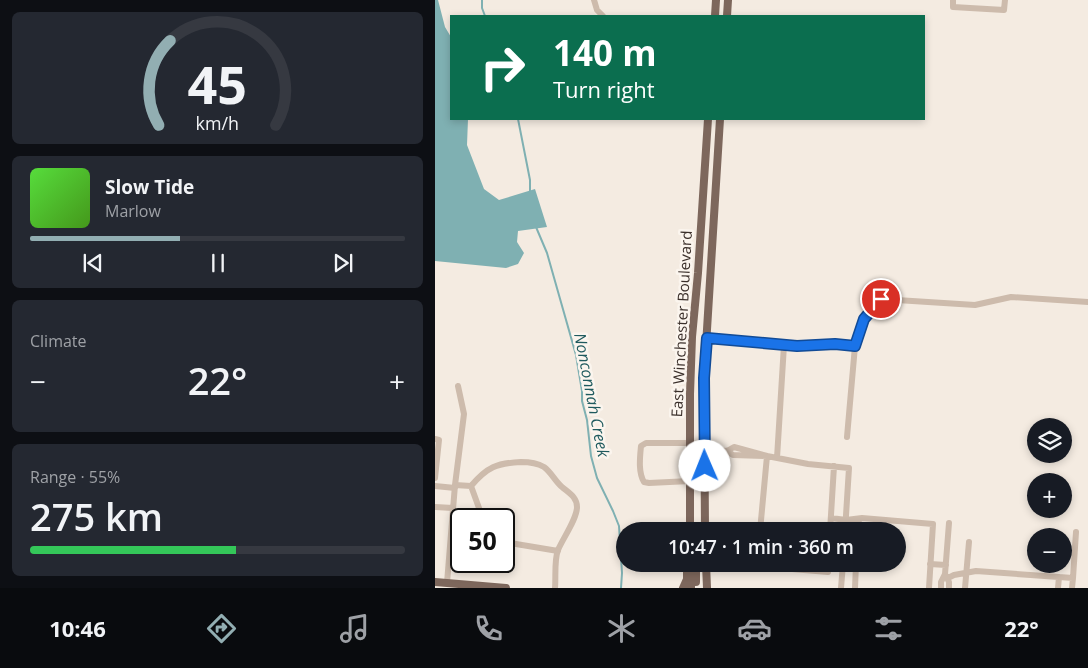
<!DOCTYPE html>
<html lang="en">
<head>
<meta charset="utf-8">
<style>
  body { margin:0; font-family:"Open Sans",sans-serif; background:#242831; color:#f1f3f6; height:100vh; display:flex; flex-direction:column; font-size:19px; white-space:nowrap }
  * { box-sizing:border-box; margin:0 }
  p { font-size:16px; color:#9ea1a6 }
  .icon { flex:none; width:28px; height:28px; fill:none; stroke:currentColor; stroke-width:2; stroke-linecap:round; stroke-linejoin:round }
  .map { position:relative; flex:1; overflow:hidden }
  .drawer { display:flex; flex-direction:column; gap:12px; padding:12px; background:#0d0f14; width:435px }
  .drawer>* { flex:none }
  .hud { position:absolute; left:15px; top:15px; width:475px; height:105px; border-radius:0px; box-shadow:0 2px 8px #0003; background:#0b6e4f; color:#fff; overflow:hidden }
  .buttons { position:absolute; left:592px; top:418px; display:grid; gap:10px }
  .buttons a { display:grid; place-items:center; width:45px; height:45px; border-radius:50%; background:#171b24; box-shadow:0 2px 8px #0003; font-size:25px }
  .speed { position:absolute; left:15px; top:508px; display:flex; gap:10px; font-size:25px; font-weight:700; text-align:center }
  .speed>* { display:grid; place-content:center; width:65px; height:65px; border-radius:50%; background:#171b24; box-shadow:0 2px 8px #0003; line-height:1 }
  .speed .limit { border:2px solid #111; border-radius:8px; background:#fff; color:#111 }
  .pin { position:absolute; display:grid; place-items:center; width:42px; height:42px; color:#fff; margin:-21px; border:2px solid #fff; border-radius:50%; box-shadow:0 1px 5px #0007 }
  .me { position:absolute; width:55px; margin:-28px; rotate:359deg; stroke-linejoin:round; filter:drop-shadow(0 0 4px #0008) }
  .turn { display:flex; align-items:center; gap:18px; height:105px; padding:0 20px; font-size:22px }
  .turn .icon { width:65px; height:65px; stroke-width:2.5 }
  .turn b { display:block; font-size:35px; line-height:42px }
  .big { font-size:38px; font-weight:600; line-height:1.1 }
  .drawer .card { flex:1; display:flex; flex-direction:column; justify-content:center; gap:8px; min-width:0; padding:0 18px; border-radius:8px; background:#242831 }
  .drawer .dial { align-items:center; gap:0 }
  .dial svg { height:130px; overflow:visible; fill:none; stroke:#363941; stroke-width:7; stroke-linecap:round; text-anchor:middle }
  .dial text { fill:#f1f3f6; stroke:none }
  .song { display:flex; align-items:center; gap:15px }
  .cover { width:60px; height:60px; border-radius:8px; background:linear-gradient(135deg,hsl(110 70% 55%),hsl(100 70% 35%)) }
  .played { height:5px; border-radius:2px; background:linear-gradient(90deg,#92aeb2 40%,#363941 40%) }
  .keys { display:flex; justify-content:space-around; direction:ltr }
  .heat { display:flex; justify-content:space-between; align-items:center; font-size:28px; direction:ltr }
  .charge { height:8px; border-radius:4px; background:linear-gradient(90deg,#34c759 55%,#363941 0) }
  .trip { position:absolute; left:181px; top:522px; width:290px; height:50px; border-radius:25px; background:#171b24; box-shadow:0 2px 8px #0003; font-weight:600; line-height:50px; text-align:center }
  .tabs { display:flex; height:80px; justify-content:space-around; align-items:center; background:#090b0e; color:#9ea1a6 }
  .tabs .icon { width:35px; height:35px }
  .tabs .active { color:#92aeb2 }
  .tabs b { font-size:22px; color:#f1f3f6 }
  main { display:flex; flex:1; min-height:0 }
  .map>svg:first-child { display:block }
</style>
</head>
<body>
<main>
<section class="drawer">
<div class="card dial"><svg viewBox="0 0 100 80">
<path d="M14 69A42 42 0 1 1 86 69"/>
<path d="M14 69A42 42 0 0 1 21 17" stroke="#92aeb2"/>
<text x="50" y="56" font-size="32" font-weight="700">45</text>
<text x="50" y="72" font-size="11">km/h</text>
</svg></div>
<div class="card">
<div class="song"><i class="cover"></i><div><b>Slow Tide</b><p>Marlow</p></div></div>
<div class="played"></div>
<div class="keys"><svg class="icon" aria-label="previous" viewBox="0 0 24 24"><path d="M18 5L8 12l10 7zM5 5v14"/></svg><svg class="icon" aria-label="pause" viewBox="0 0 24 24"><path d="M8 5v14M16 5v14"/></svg><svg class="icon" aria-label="next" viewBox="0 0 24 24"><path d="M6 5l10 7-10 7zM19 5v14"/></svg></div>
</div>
<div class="card"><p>Climate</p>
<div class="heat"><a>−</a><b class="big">22°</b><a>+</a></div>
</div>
<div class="card"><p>Range · 55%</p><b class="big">275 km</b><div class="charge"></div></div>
</section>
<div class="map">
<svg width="653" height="588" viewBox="0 0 653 588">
  <rect width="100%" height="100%" fill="#f4ebe1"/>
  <!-- water -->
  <path fill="#7fb0b2" d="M0,0H3L10,27L16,37V119H33L32,145L49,189L64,200L100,189L112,227L83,231L82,242L89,253L83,264L71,268L0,261Z"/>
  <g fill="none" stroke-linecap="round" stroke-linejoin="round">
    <!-- stream -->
    <path stroke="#7fb0b2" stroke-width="2" d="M47,0V8L50,16
      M83,119L95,180V193
      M101,227L112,253L141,355L147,391V401L152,420L156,456L162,478L178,511L184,526L187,573L186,588"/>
    <!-- minor -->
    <path stroke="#cdbbac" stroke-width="6" d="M159,0L162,10L168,16
      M518,0V7L569,10L570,0
      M272,338L362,346L400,344L420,346L412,437
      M420,346L429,319L446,299L540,305L576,297L653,302
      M0,439L4,440L0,478
      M255,443H211L206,446C205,457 203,472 209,482L214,483L255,481
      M270,449L292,451L299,447L332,456L298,455L292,451
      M342,458L349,345
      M20,485L36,486C52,467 62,463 86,462C94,462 102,463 109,467C116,472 120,481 127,487C134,493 142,497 142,507C142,519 128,538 123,550C119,560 121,577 120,588
      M0,486L20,488
      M36,486L48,519
      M0,507L18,508
      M396,518L411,520L427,518L498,524L494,588
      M325,531L332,456L373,464L414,468L410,531
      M395,531L399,466
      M423,531L424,519
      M69,541L75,543L123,551
      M322,564V566L393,572V564
      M495,564L511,565
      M510,574L514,523
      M513,578L519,575L541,571L638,578L637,588
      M638,578L641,532
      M12,583L20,485L29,414L23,386
      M406,588L408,564
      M420,588L421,564
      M506,588V582L510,574L514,582V588
      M530,588L534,542
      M623,588L624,577"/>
    <!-- major -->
    <path stroke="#7d675c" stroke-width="8" d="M280,16L281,0
      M292,16L293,0
      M255,531V394L257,337L263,273L273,119
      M270,531L269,378L285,119
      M271,564L272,588
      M256,573V588
      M0,582L71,588
      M261,582V564
      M248,588L252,579V564"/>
  </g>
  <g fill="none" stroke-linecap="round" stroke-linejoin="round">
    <!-- route casing -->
    <g stroke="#114b97" stroke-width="12">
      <path id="route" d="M270,466L269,378L272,338L362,346L400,344L420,346L429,319L446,299"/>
    </g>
    <!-- route -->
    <use href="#route" stroke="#1a73e8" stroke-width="9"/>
  </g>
  <g text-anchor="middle" stroke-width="5" stroke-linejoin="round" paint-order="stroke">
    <!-- street labels -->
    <g font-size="15" fill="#3b302b" stroke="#fbf5ee">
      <text transform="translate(247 324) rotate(-87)" y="5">East Winchester Boulevard</text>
    </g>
    <!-- water labels -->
    <g font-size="16" font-style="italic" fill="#1f5a5e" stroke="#fbf5ee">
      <text transform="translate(157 395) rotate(79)" y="6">Nonconnah Creek</text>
    </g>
  </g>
</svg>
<div class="buttons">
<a><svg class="icon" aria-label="layers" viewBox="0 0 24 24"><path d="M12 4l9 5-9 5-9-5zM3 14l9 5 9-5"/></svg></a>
<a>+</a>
<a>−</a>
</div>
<div class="speed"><div class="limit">50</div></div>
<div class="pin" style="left:446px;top:299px;background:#d93025"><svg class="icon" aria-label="arrive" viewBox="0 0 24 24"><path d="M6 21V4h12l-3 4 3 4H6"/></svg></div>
<svg class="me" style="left:270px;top:466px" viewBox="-20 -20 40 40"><circle r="19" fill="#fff"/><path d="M0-13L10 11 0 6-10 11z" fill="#1a73e8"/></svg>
<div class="trip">10:47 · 1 min · 360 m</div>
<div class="hud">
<div class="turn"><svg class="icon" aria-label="right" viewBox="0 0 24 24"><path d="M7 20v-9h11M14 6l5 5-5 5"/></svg><div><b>140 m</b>Turn right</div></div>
</div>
</div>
</main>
<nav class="tabs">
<b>10:46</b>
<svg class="icon active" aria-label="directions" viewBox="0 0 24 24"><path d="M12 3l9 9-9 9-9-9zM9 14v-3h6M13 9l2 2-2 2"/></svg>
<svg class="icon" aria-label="music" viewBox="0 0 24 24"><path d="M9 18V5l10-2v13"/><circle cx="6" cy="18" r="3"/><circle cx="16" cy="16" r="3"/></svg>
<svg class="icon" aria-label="phone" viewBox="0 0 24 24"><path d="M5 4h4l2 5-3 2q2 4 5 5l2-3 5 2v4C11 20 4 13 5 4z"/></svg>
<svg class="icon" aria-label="climate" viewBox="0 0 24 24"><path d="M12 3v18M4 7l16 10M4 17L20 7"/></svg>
<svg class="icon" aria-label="car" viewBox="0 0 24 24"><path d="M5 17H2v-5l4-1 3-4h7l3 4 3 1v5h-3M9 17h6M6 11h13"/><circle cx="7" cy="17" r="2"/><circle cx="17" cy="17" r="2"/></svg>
<svg class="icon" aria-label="filters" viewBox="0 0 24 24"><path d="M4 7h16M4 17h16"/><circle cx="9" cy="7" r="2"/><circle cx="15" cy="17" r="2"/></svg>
<b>22°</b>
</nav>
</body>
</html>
